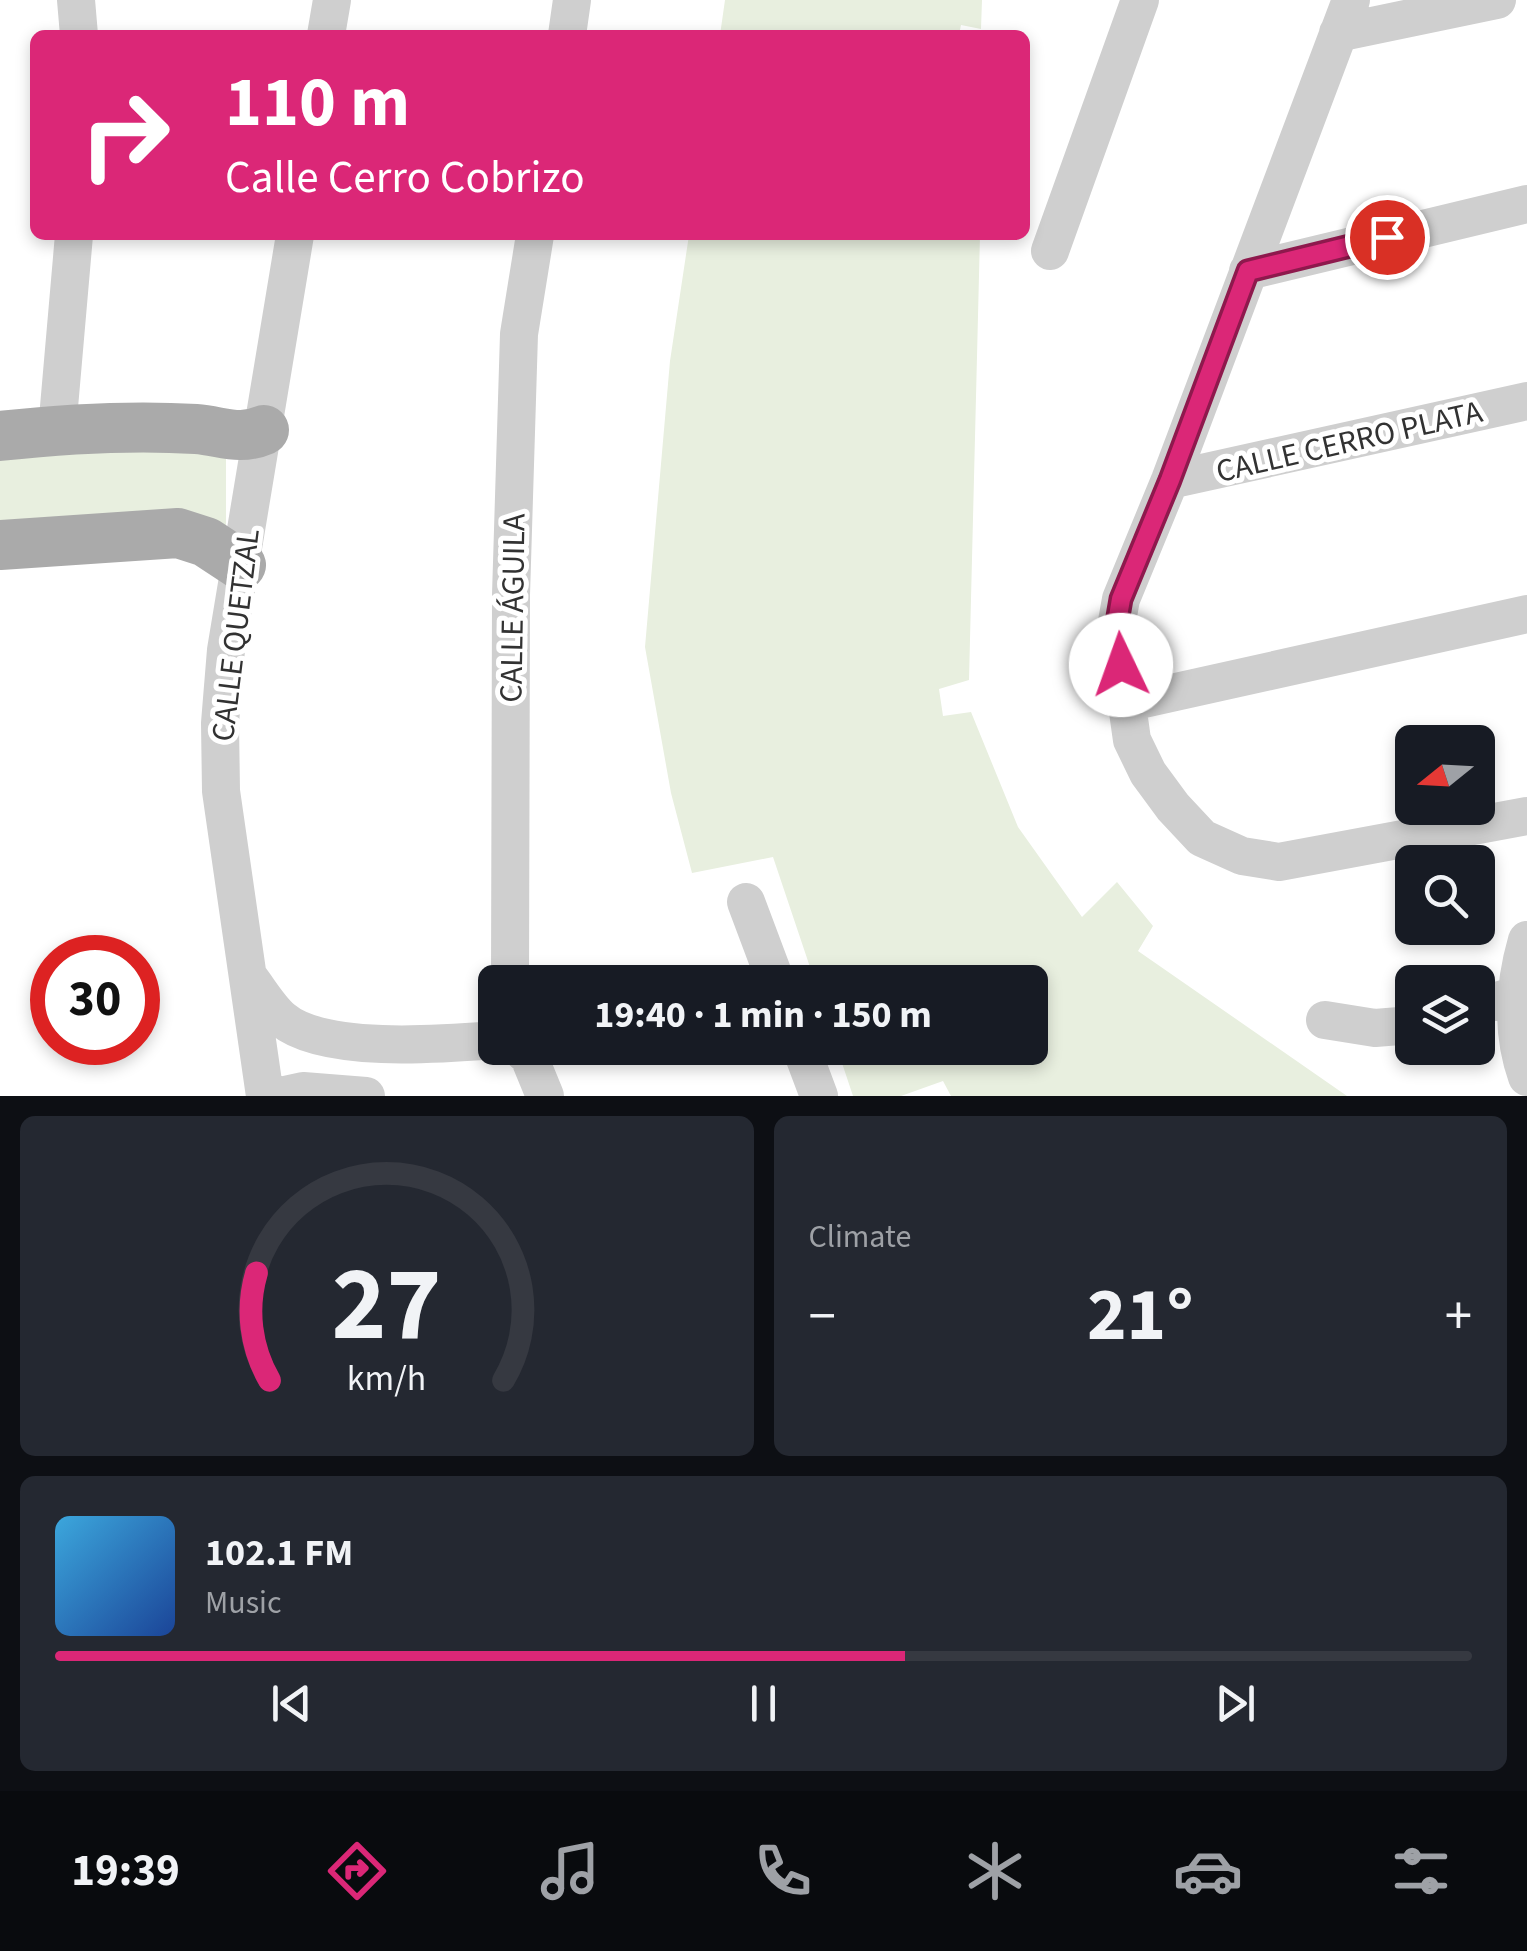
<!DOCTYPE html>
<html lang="en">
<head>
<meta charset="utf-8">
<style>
  body { margin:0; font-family:"Source Sans 3",sans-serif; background:#242831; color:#f1f3f6; height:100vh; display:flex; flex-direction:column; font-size:38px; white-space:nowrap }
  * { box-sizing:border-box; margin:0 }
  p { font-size:32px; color:#9ea1a6 }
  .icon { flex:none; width:55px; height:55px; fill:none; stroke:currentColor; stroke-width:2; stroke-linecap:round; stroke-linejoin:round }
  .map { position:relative; height:1096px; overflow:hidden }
  .side { display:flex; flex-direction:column; gap:20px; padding:20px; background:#0d0f14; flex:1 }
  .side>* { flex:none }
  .guide { position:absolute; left:30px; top:30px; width:1000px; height:210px; border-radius:15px; box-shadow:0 5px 15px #0003; background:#db2777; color:#fff; overflow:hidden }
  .needle { width:65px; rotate:252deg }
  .tools { position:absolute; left:1395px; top:725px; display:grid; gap:20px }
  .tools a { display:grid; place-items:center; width:100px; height:100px; border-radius:15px; background:#171b24; box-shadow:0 5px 15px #0003; font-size:50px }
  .speed { position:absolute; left:30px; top:935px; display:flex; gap:20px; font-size:50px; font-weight:700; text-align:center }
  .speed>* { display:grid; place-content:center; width:130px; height:130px; border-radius:50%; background:#171b24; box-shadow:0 5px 15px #0003; line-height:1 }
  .speed .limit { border:15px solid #d22; background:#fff; color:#111 }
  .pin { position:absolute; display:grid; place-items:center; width:85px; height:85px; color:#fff; margin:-42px; border:5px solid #fff; border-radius:50%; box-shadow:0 2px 10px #0007 }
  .me { position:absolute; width:110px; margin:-55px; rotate:357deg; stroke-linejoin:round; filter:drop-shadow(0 0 8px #0008) }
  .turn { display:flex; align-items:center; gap:35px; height:210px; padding:0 30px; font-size:45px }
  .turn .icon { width:130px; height:130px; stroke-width:2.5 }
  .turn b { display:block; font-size:70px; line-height:85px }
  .big { font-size:75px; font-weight:700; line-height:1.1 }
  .side .card { flex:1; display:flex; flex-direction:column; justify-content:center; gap:15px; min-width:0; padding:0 35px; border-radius:15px; background:#242831 }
  .side .dial { align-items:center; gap:0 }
  .dial svg { height:260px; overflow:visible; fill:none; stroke:#363941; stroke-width:7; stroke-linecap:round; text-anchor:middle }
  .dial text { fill:#f1f3f6; stroke:none }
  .song { display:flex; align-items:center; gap:30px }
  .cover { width:120px; height:120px; border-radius:15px; background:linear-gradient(135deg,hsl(200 70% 55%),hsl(220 70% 35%)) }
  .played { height:10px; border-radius:5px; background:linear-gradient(90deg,#db2777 60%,#363941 60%) }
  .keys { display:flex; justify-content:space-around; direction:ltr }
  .heat { display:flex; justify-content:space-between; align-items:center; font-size:55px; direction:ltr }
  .side .tiles { flex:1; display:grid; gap:20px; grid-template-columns:1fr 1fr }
  .card:last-child { grid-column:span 2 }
  .trip { position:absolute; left:478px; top:965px; width:570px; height:100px; border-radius:15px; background:#171b24; box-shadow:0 5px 15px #0003; font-weight:700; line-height:100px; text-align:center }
  .tabs { display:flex; height:160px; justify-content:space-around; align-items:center; background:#090b0e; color:#9ea1a6 }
  .tabs .icon { width:70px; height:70px }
  .tabs .active { color:#db2777 }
  .tabs b { font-size:45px; color:#f1f3f6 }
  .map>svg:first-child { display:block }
</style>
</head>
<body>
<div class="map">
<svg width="1527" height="1096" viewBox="0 0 1527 1096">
  <rect width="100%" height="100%" fill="#fff"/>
  <!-- green -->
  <path fill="#e8efdf" d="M725,0H982L981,29L961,25L959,35H720Z
    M689,235H980L969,680L939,689L943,716L971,712L1018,827L1082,917L1117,882L1153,926L1138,951L1347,1096H951L943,1081L901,1096H853L837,1048H1030V982H815L773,857L692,873L671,793L645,647L670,361Z
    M0,440L226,455V545L0,534Z"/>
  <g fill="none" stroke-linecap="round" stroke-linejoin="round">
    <!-- minor -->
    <path stroke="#cfcfcf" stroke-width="38" d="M76,0L79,35
      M1351,0L1170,480L1121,599L1116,627L1132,740L1148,773L1173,807L1202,838L1242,856L1279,862L1527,816
      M1338,33L1497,0
      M326,35L332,0
      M567,35L572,0
      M1050,251L1140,0
      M1248,271L1527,204
      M57,430L74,235
      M1170,480L1527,401
      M1126,703L1527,614
      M746,902L776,982
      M1527,940C1514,985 1511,1032 1527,1077
      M248,976C259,990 269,1008 282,1019C323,1054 443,1044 495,1040
      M510,982L511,595L519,334L535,235
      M1478,1006L1514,996
      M1325,1020L1375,1028L1412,1025
      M519,1048L529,1057L545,1096
      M801,1048L819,1096
      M265,1096L221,791L220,723L226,650L295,235
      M280,1096L303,1091L366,1096"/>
    <!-- major -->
    <path stroke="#aaa" stroke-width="50" d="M0,436C64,429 131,425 196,429C222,431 239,441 264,430
      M0,545L178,533L206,542L241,565"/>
  </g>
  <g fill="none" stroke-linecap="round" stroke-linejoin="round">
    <!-- route casing -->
    <g stroke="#8e194d" stroke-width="25">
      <path id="route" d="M1121,665L1116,628L1121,599L1170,480L1248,271L1387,237"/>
    </g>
    <!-- route -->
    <use href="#route" stroke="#db2777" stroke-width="18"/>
  </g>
  <g text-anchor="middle" stroke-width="10" stroke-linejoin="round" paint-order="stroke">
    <!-- street labels -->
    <g font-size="32" fill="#323232" stroke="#fff">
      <text transform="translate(1349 441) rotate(-13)" y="11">CALLE CERRO PLATA</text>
      <text transform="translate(512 608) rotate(-89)" y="11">CALLE ÁGUILA</text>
      <text transform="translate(235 635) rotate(-83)" y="11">CALLE QUETZAL</text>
    </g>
  </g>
</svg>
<div class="tools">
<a><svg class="needle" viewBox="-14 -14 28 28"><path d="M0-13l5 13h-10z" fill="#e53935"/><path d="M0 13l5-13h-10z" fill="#9ea1a6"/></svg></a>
<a><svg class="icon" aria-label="search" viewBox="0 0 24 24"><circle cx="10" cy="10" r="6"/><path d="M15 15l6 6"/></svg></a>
<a><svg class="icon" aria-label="layers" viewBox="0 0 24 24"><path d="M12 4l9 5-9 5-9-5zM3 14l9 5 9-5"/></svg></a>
</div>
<div class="speed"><div class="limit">30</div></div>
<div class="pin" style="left:1387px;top:237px;background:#d93025"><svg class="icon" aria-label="arrive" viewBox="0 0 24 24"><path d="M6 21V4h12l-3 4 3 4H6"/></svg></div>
<svg class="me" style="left:1121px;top:665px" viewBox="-20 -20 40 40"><circle r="19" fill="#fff"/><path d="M0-13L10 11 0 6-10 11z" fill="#db2777"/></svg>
<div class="trip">19:40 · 1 min · 150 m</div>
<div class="guide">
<div class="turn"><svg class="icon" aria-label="right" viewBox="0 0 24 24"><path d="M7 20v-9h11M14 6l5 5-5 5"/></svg><div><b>110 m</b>Calle Cerro Cobrizo</div></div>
</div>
</div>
<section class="side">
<div class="tiles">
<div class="card dial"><svg viewBox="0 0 100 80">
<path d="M14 69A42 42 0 1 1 86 69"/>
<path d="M14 69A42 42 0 0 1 10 36" stroke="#db2777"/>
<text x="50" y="56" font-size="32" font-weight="700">27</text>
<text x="50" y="72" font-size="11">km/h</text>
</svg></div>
<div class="card"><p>Climate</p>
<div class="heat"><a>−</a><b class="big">21°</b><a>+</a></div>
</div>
<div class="card">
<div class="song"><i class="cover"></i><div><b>102.1 FM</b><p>Music</p></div></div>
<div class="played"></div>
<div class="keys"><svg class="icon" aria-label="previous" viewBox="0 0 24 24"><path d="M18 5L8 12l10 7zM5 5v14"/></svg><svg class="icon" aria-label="pause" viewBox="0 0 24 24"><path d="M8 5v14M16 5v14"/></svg><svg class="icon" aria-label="next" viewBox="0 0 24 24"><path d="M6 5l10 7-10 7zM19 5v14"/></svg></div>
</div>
</div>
</section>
<nav class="tabs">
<b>19:39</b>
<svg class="icon active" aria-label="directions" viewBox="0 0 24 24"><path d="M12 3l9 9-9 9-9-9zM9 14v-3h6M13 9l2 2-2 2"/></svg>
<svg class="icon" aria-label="music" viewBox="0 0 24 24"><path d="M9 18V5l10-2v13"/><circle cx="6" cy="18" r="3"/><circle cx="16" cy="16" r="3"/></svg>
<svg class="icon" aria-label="phone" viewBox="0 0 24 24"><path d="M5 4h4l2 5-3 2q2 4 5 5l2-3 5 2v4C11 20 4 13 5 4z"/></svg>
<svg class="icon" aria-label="climate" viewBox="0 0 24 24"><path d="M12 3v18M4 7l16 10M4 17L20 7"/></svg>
<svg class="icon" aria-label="car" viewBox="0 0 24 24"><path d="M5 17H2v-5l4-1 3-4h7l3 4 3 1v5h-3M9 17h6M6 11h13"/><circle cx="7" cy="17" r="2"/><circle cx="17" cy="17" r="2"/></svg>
<svg class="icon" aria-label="filters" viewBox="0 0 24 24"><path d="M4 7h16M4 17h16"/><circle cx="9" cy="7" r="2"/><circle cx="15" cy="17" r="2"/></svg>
</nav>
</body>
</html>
